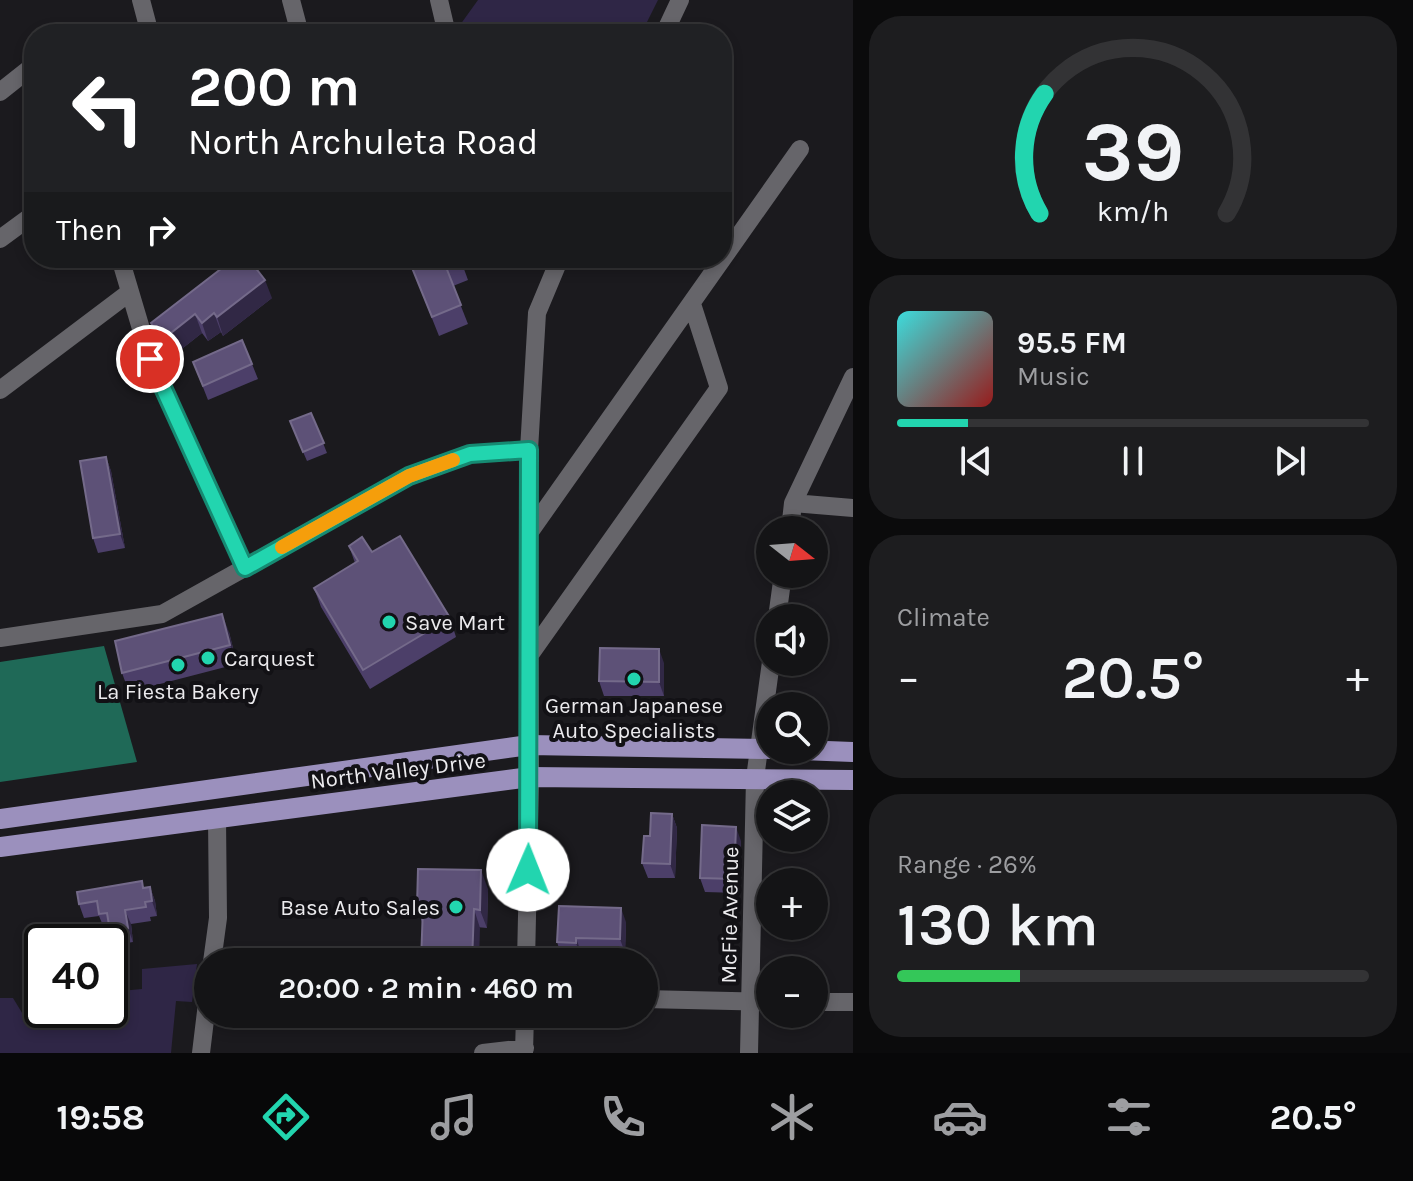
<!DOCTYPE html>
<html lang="en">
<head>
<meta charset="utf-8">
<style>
  body { margin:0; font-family:Karla,sans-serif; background:#1d1d1f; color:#f1f3f6; height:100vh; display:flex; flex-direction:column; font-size:30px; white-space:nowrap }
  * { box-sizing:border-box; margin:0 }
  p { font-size:26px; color:#9d9ea1 }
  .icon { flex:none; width:44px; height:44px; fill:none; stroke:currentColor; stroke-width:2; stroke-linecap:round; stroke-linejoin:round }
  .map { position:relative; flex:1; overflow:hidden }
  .details { display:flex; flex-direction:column; gap:16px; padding:16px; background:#0b0b0c; width:560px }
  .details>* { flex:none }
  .hud { position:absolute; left:24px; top:24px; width:708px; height:244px; border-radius:32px; box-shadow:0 4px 12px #0003,0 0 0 2px #333335; background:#202124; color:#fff; overflow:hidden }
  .needle { width:52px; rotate:107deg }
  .controls { position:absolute; left:756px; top:516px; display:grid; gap:16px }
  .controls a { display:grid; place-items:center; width:72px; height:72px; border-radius:50%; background:#141416; box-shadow:0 4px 12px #0003,0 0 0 2px #333335; font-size:40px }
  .speed { position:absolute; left:24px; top:924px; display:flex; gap:16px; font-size:40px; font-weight:700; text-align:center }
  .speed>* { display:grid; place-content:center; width:104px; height:104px; border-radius:50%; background:#141416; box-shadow:0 4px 12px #0003,0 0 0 2px #333335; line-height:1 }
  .speed .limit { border:4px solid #111; border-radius:12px; background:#fff; color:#111 }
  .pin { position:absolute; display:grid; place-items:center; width:68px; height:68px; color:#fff; margin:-34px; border:4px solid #fff; border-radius:50%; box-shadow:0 2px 8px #0007 }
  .me { position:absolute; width:88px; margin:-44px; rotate:1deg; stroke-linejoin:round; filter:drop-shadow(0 0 6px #0008) }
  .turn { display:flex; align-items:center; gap:28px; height:168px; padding:0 32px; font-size:36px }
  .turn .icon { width:104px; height:104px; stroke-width:2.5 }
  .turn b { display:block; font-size:56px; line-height:68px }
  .then { display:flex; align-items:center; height:76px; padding:0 32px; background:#0003; gap:16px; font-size:30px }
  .big { font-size:60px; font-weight:600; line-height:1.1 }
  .details .card { flex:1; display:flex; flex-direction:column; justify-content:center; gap:12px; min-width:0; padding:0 28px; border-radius:32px; background:#1d1d1f }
  .details .dial { align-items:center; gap:0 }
  .dial svg { height:208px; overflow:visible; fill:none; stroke:#333335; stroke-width:7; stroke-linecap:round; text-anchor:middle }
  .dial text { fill:#f1f3f6; stroke:none }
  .song { display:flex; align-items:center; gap:24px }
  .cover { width:96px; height:96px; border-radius:12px; background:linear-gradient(135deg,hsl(180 70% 55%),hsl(0 70% 35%)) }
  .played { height:8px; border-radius:4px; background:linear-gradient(90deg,#22d5af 15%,#333335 15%) }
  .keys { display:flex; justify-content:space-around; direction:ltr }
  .heat { display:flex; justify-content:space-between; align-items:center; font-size:44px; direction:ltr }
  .charge { height:12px; border-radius:6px; background:linear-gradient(90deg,#34c759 26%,#333335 0) }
  .trip { position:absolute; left:194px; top:948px; width:464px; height:80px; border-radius:40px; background:#141416; box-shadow:0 4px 12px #0003,0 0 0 2px #333335; font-weight:600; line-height:80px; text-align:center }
  .menu { display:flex; height:128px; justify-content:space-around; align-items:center; background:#080809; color:#9d9ea1 }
  .menu .icon { width:56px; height:56px }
  .menu .on { color:#22d5af }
  .menu b { font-size:36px; color:#f1f3f6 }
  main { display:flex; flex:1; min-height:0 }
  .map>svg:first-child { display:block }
</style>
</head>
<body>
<main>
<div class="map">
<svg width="853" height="1053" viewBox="0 0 853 1053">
  <rect width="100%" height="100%" fill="#1b1a1e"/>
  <!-- green -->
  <path fill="#2f2646" d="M478,0H658L641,34H463L460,25Z
    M197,964L192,1002L176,1001L171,1053H0V998H13L27,1021L57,1010H110V992L142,989V969Z"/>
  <!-- water -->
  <path fill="#1f6957" d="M104,646L137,762L0,782V662Z"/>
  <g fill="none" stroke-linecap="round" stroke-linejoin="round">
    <!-- minor -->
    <path stroke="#66656a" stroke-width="18" d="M141,0L150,34
      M291,0L300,34
      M439,0L447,34
      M664,34L680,0
      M0,92L34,65
      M0,239L34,214
      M120,258L150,359L245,568
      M0,390L130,292
      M793,503L853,508
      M790,530L793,503L853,377
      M529,533L800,149
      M777,618L783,574
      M0,638L162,614L409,476L470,454L529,450
      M529,656L719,388L692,304
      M212,962L218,918L217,818
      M526,962L530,777L529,450L537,313L560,258
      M644,999L770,1002
      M814,1002H853
      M201,1053L208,995
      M483,1053L525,1048
      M524,1053L525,1014
      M749,1053L755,778L771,662"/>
    <!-- major -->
    <path stroke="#9b90bd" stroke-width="20" d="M801,750L853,752
      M0,819L529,745L770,749
      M0,847L530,777L853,780"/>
  </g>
  <!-- wall -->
  <path fill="#4c3f69" d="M408,258H460L468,280L453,286L468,324L439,336Z
    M272,298L223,336L221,332L208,341L202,333L169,359L157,342L151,323Z
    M193,362L252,364L258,379L208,400Z
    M311,413L327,453L307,461L294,431Z
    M106,457L111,471L125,548L98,553L93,538Z
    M349,546L372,552L450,618L456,637L370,689L321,607L314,588L355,563Z
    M229,632L237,664L129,692L122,673Z
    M664,663V696H604L599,681Z
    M672,814L677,828L675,878H648L642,863Z
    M741,841L739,893L705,892L700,878Z
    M150,887L155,901L157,916L150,917L151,921L131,924L133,942L115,945L109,927L104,928L99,916L84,918L79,904Z
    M488,889L487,928L422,922L417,907Z
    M626,922L625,953L581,952V957H562L557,942Z"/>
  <!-- shaded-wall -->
  <path fill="#312845" d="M265,280L272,298L223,336L217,317Z
    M214,313L221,332L208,341L202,323Z
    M195,314L202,333L169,359L162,340Z
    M106,457L111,471L125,548L120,534Z
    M222,614L229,632L237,664L230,645Z
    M659,649L664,663V696L659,682Z
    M672,814L677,828L675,878L670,864Z
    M736,827L741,841L739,893L734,879Z
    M481,870L488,889L487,928L480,910Z
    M150,887L155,901L157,916L152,901Z
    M621,908L626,922L625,953L620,939Z
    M474,909L480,928L479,962H472Z
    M125,910L131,924L133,942L128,928Z
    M576,938L581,952V957L576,943Z"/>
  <!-- building -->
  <path fill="#5d5177" stroke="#746a8a" stroke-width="2" d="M235,258H248L265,280L217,317L214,313L202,323L195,314L162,340L151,323Z
    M408,258H460L461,261L446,267L461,305L432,317Z
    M242,340L252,364L203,386L193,362Z
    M311,413L324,443L303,452L290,421Z
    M106,457L120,534L93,538L80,461Z
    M400,536L450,618L363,670L314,588L358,561L349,546L362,537L372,552Z
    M222,614L230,645L122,673L115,641Z
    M600,648L659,649V682L599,681Z
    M651,813L672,814L670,864L642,863L644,836H650Z
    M702,825L736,827L734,879L700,878Z
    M418,869L481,870L480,910L474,909L472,962H421L423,907H417Z
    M142,881L143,888L150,887L152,901L145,902L146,907L125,910L128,928L110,931L107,913L99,914L97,901L79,904L77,892Z
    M559,906L621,908L620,939L576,938V943L557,942Z"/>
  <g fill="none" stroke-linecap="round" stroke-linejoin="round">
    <!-- route casing -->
    <g stroke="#168a72" stroke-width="20">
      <path id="route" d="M150,359L245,568L409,476L470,454L529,450L528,870"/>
    </g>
    <!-- route -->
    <use href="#route" stroke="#22d5af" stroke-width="14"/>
    <!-- slow -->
    <path stroke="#f59e0b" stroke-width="14" d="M282,547L409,476L453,460"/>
  </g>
  <!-- markers -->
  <g fill="#22d5af" stroke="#121115" stroke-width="3">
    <circle cx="389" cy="622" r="8"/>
    <circle cx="208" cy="658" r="8"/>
    <circle cx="178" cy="665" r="8"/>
    <circle cx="634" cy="679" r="8"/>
    <circle cx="456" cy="907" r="8"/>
  </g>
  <g text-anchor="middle" stroke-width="8" stroke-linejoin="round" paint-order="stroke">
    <!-- poi labels -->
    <g font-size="22" fill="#ecebee" stroke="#121115" text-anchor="start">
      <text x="405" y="630">Save Mart</text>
      <text x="224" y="666">Carquest</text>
      <text x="178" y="699" text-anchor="middle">La Fiesta Bakery</text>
      <text x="634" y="713" text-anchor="middle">German Japanese<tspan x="634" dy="25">Auto Specialists</tspan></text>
      <text x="440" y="915" text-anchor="end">Base Auto Sales</text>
    </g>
    <!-- street labels -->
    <g font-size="22" fill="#ecebee" stroke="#121115">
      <text transform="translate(398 770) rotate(-7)" y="8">North Valley Drive</text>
      <text transform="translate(729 915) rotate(-89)" y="8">McFie Avenue</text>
    </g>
  </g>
</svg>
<div class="controls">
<a><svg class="needle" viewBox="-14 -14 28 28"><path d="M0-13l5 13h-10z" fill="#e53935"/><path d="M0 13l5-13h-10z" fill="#9d9ea1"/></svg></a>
<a><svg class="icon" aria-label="sound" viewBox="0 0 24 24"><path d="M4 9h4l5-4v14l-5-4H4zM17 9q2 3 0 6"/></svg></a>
<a><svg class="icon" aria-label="search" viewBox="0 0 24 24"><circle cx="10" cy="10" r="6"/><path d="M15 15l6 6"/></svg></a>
<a><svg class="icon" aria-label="layers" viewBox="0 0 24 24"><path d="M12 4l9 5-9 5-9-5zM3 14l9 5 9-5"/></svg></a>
<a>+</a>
<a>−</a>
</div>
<div class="speed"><div class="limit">40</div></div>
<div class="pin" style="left:150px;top:359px;background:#d93025"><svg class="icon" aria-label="arrive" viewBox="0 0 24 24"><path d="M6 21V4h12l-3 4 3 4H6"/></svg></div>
<svg class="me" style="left:528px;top:870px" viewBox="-20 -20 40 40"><circle r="19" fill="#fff"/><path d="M0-13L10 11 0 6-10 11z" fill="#22d5af"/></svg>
<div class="trip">20:00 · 2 min · 460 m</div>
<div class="hud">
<div class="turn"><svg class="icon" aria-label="left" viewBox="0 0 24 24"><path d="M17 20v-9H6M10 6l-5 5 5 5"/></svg><div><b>200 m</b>North Archuleta Road</div></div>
<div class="then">Then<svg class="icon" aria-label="right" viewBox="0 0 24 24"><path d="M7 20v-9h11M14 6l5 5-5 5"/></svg></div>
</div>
</div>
<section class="details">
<div class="card dial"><svg viewBox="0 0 100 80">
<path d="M14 69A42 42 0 1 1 86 69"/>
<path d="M14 69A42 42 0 0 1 16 23" stroke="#22d5af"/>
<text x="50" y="56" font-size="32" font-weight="700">39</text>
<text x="50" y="72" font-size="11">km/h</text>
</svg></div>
<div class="card">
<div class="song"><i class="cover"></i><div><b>95.5 FM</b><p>Music</p></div></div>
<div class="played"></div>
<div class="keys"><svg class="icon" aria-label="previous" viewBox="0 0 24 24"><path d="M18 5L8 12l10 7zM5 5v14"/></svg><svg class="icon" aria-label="pause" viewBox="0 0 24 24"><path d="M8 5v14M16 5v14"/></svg><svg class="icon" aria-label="next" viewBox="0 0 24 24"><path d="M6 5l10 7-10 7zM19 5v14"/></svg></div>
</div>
<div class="card"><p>Climate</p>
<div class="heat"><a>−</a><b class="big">20.5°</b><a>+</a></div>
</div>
<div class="card"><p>Range · 26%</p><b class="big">130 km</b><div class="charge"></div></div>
</section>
</main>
<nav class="menu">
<b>19:58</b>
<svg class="icon on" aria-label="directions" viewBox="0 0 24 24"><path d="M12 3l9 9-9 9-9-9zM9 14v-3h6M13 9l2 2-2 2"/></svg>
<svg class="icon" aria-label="music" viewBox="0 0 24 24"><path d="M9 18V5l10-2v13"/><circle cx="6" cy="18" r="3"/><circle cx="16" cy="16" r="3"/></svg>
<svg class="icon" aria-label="phone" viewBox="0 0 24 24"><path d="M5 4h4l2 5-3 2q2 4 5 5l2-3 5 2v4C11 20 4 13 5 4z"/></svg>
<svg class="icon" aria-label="climate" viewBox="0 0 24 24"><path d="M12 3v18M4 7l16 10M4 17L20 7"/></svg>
<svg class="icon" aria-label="car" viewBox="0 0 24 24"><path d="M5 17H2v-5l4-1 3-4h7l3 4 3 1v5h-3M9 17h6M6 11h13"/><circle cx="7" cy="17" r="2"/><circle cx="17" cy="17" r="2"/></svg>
<svg class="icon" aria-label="filters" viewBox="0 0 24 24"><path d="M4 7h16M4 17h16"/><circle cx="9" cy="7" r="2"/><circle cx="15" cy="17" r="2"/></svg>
<b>20.5°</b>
</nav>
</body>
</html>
